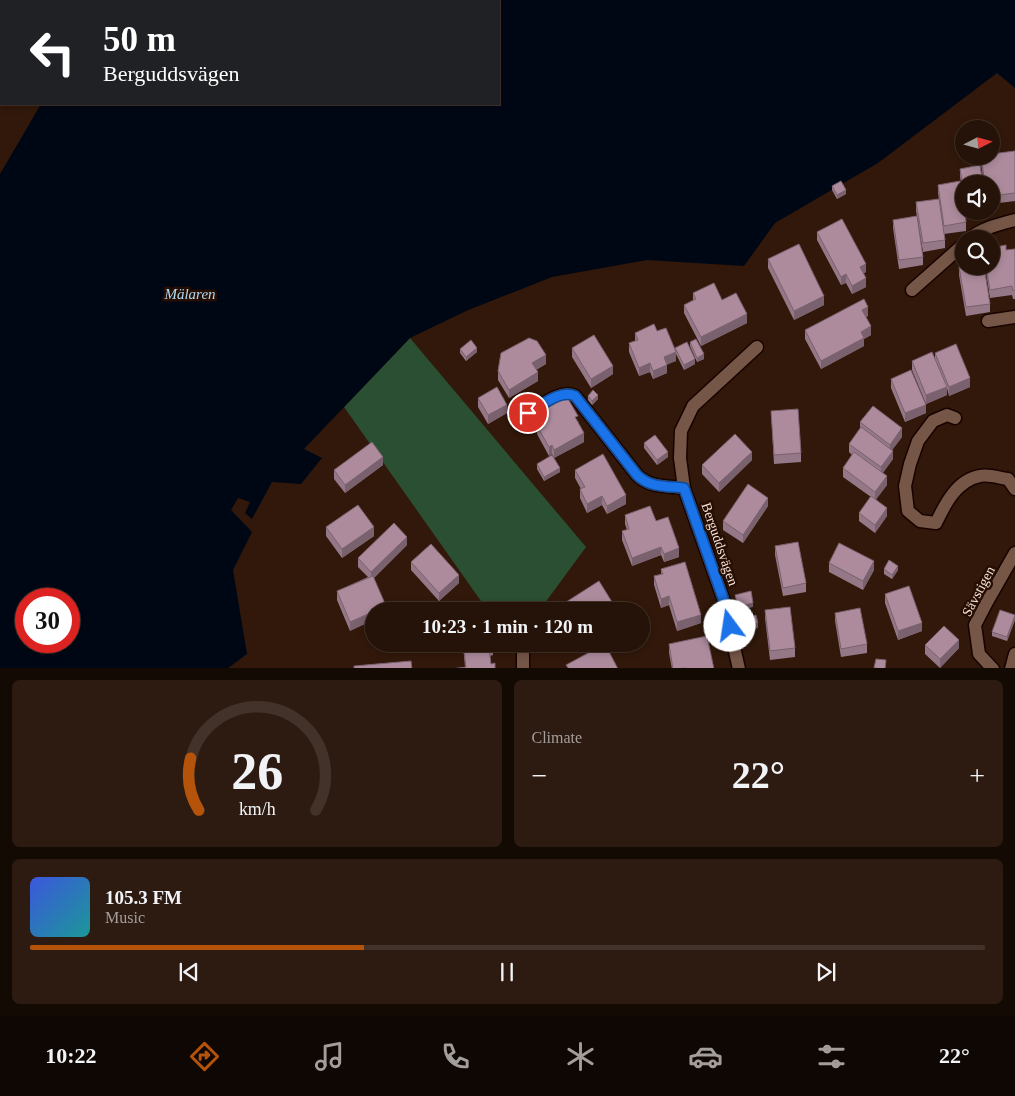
<!DOCTYPE html>
<html lang="en">
<head>
<meta charset="utf-8">
<style>
  body { margin:0; font-family:"Times New Roman",serif; background:#2d1b12; color:#f1f3f6; height:100vh; display:flex; flex-direction:column; font-size:19px; white-space:nowrap }
  * { box-sizing:border-box; margin:0 }
  p { font-size:16px; color:#a39e9c }
  .icon { flex:none; width:28px; height:28px; fill:none; stroke:currentColor; stroke-width:2; stroke-linecap:round; stroke-linejoin:round }
  .map { position:relative; height:668px; overflow:hidden }
  .sheet { display:flex; flex-direction:column; gap:12px; padding:12px; background:#140a04; flex:1 }
  .sheet>* { flex:none }
  .banner { position:absolute; left:0px; top:0px; width:500px; height:105px; box-shadow:0 2px 8px #0003,0 0 0 1px #423229; background:#202124; color:#fff; overflow:hidden }
  .needle { width:32px; rotate:84deg }
  .buttons { position:absolute; left:955px; top:120px; display:grid; gap:10px }
  .buttons a { display:grid; place-items:center; width:45px; height:45px; border-radius:50%; background:#251208; box-shadow:0 2px 8px #0003,0 0 0 1px #423229; font-size:25px }
  .speed { position:absolute; left:15px; top:588px; display:flex; gap:10px; font-size:25px; font-weight:700; text-align:center }
  .speed>* { display:grid; place-content:center; width:65px; height:65px; border-radius:50%; background:#251208; box-shadow:0 2px 8px #0003,0 0 0 1px #423229; line-height:1 }
  .speed .limit { border:8px solid #d22; background:#fff; color:#111 }
  .pin { position:absolute; display:grid; place-items:center; width:42px; height:42px; color:#fff; margin:-21px; border:2px solid #fff; border-radius:50%; box-shadow:0 1px 5px #0007 }
  .me { position:absolute; width:55px; margin:-28px; rotate:346deg; stroke-linejoin:round; filter:drop-shadow(0 0 4px #0008) }
  .turn { display:flex; align-items:center; gap:18px; height:105px; padding:0 20px; font-size:22px }
  .turn .icon { width:65px; height:65px; stroke-width:2.5 }
  .turn b { display:block; font-size:35px; line-height:42px }
  .big { font-size:38px; font-weight:700; line-height:1.1 }
  .sheet .widget { flex:1; display:flex; flex-direction:column; justify-content:center; gap:8px; min-width:0; padding:0 18px; border-radius:8px; background:#2d1b12 }
  .sheet .dial { align-items:center; gap:0 }
  .dial svg { height:130px; overflow:visible; fill:none; stroke:#423229; stroke-width:7; stroke-linecap:round; text-anchor:middle }
  .dial text { fill:#f1f3f6; stroke:none }
  .song { display:flex; align-items:center; gap:15px }
  .cover { width:60px; height:60px; border-radius:8px; background:linear-gradient(135deg,hsl(230 70% 55%),hsl(180 70% 35%)) }
  .played { height:5px; border-radius:2px; background:linear-gradient(90deg,#b45309 35%,#423229 35%) }
  .keys { display:flex; justify-content:space-around; direction:ltr }
  .heat { display:flex; justify-content:space-between; align-items:center; font-size:28px; direction:ltr }
  .sheet .tiles { flex:1; display:grid; gap:12px; grid-template-columns:1fr 1fr }
  .widget:last-child { grid-column:span 2 }
  .trip { position:absolute; left:365px; top:602px; width:285px; height:50px; border-radius:25px; background:#251208; box-shadow:0 2px 8px #0003,0 0 0 1px #423229; font-weight:700; line-height:50px; text-align:center }
  .tab-bar { display:flex; height:80px; justify-content:space-around; align-items:center; background:#0f0703; color:#a39e9c }
  .tab-bar .icon { width:35px; height:35px }
  .tab-bar .on { color:#b45309 }
  .tab-bar b { font-size:22px; color:#f1f3f6 }
  .map>svg:first-child { display:block }
</style>
</head>
<body>
<div class="map">
<svg width="1015" height="669" viewBox="0 0 1015 669">
  <rect width="100%" height="100%" fill="#31180a"/>
  <!-- green -->
  <path fill="#2b4f32" d="M410,338L586,547L539,611H488L344,407Z"/>
  <!-- water -->
  <path fill="#000714" fill-rule="evenodd" d="M93,0H1015V88L997,73L878,163L775,223L744,266L647,260L552,277L466,311L410,338L304,449L322,458L301,484L272,482L252,519L245,513L250,502L238,498L231,510L252,532L233,570L247,654L228,668L0,669V174L41,104H499V1ZM26,599H69V641H26Z"/>
  <g fill="none" stroke-linecap="round" stroke-linejoin="round">
    <!-- street casing -->
    <g stroke="#180300" stroke-width="15">
      <path id="street" d="M969,239C982,228 1000,224 1015,220
        M912,290L964,244
        M988,321L1015,317
        M528,413C541,406 560,389 575,396L637,475C650,488 667,486 684,488
        M955,418L947,415L933,421L918,441L910,464L905,486L908,511L920,521L936,523C945,504 957,480 980,476C988,474 1000,478 1008,479L1015,489
        M523,649V669
        M739,669L723,598L684,488L680,458L681,431L693,406L757,347
        M993,669L979,654L975,625L987,602L1015,553
        M1011,669L1015,654"/>
    </g>
    <!-- street -->
    <use href="#street" stroke="#755647" stroke-width="12"/>
  </g>
  <!-- wall -->
  <path fill="#957887" d="M1015,151V201L991,204V184H984L981,164V156Z
    M960,169L964,184V201L960,177Z
    M938,185L966,222V231L944,234L938,193Z
    M832,186L846,194L837,199L832,190Z
    M916,202L945,240V248L923,252L916,211Z
    M965,211H987V215L966,218Z
    M893,220L923,257V265L899,269L893,228Z
    M817,232L866,272L864,273L866,287L852,294L846,283L841,285L817,240Z
    M1015,249V299H1013L1012,295L990,298L985,266H991L1006,250Z
    M768,259L824,305L794,320L768,268Z
    M959,267L990,304V312L966,316L959,275Z
    M693,293L747,323L701,346L684,313V305L693,300Z
    M868,316L866,317L871,335L864,339V346L821,369L805,339V330Z
    M657,331L675,350V348L695,364L684,370L676,354V361L667,364V373L653,379L650,372L639,376L629,352V343L635,341V333Z
    M690,342L704,359L697,362L690,346Z
    M572,348L613,374L591,388L572,357Z
    M460,349L477,352L466,361L460,353Z
    M935,353L970,387L949,396L947,388V395L926,404L912,370V361L935,359Z
    M546,364L536,370L538,381L509,398L498,380V371Z
    M891,379L926,413L905,422L891,388Z
    M588,396L598,399L592,405L588,400Z
    M478,398L507,413L488,424L478,407Z
    M771,411L801,453V462L774,464Z
    M535,415L578,421L584,442L554,458L552,454L549,456L537,434V427L535,423Z
    M860,422L902,437L892,450L893,459L882,473L887,485L876,499L887,516L875,533L859,521V513L871,497L843,477V468L852,455L849,452V444L860,429Z
    M644,443L668,457L657,465L644,448Z
    M752,460L719,492L702,474V465Z
    M537,464L560,472L544,481L537,469Z
    M383,465L345,493L334,479V470Z
    M575,470L626,504L607,514L602,505L587,513L580,498V489H581L575,478Z
    M768,506L743,543L723,530V521Z
    M625,515L656,521L679,557L664,562L661,555L632,566L622,540V531L627,530L625,524Z
    M326,527L374,536L342,558L326,536Z
    M407,545L374,578L386,611L350,631L337,600V591L368,577L358,567V558Z
    M775,546L806,583V592L783,596L775,555Z
    M411,562L459,583L439,601L411,570Z
    M829,563L874,570L863,590L829,572Z
    M661,569L701,623L677,631L669,605L661,608L654,585V576L661,574Z
    M884,569L898,570L892,579L884,574Z
    M885,594L922,631L898,640L885,603Z
    M563,604L612,611H563Z
    M765,610L795,648V657L770,660L765,618Z
    M835,613L867,644V653L841,657L835,621Z
    M1015,620L1007,641L992,636V632Z
    M463,644H493V655L490,656L465,667Z
    M669,644L714,669H672L669,653Z
    M925,645L959,648L940,668L925,654Z"/>
  <!-- shaded-wall -->
  <path fill="#79616e" d="M846,190V194L837,199V195Z
    M866,264V272L860,275V267Z
    M846,274V283L841,285V277Z
    M866,278V287L852,294V286Z
    M824,296V305L794,320V311Z
    M868,307V316L862,319V310Z
    M747,314V323L701,346V337Z
    M871,326V335L864,339V346L821,369V361L861,332Z
    M477,348V352L466,361V357Z
    M676,352V361L664,366V357Z
    M704,354V359L697,362V358Z
    M546,355V364L532,372V363Z
    M695,359V364L684,370V365Z
    M650,363V372L639,376V368Z
    M667,365V373L653,379V371Z
    M613,366V374L591,388V379Z
    M538,372V381L509,398V390Z
    M970,378V387L949,396V387Z
    M947,387V395L926,404V395Z
    M598,395V399L592,405V401Z
    M507,405V413L488,424V415Z
    M926,405V413L905,422V413Z
    M902,428V437L890,453V445Z
    M584,433V442L554,458V450Z
    M552,445V454L549,456V447Z
    M893,451V459L881,476V467Z
    M668,452V457L657,465V460Z
    M752,452V460L719,492V483Z
    M383,457V465L345,493V485Z
    M560,468V472L544,481V477Z
    M887,476V485L875,501V492Z
    M626,495V504L607,514V506Z
    M602,496V505L587,513V504Z
    M768,498V506L743,543V535Z
    M887,508V516L875,533V525Z
    M374,527V536L342,558V549Z
    M407,537V545L371,580V572Z
    M661,547V555L632,566V558Z
    M679,548V557L664,562V554Z
    M874,561V570L863,590V581Z
    M898,566V570L892,579V575Z
    M459,575V583L439,601V593Z
    M669,596V605L661,608V599Z
    M612,602V611H597Z
    M753,603V607L738,611V607Z
    M386,606V611H375Z
    M374,612V620L350,631V622Z
    M701,615V623L677,631V622Z
    M1015,615V620L1007,641V637Z
    M758,623V628L745,631V627Z
    M922,623V631L898,640V631Z
    M959,640V648L940,668V659Z"/>
  <!-- building -->
  <path fill="#ad8b9d" stroke="#79616e" d="M1015,151V193L991,196V184H985L981,156H991V154Z
    M980,165L983,184H964V192L960,169Z
    M841,181L846,190L837,195L832,186Z
    M960,181L964,205V211H965L966,222L944,226L938,185Z
    M939,199L945,240L923,243L916,202Z
    M917,216L923,257L899,260L893,220Z
    M842,219L866,264L860,267L866,278L852,286L846,274L841,277L817,232Z
    M799,244L824,296L794,311L768,259Z
    M1006,245V250L1015,249V290L1013,291L1012,286L990,290L986,266H991V248Z
    M964,266H984L990,304L966,307L959,267Z
    M714,283L722,300L736,293L747,314L701,337L684,305L696,299L693,293Z
    M864,299L868,307L862,310L871,326L861,332L864,338L821,361L805,330Z
    M654,324L657,331L666,328L676,352L664,357L667,365L653,371L650,363L639,368L629,343L638,340L635,333Z
    M594,335L613,366L591,379L572,348Z
    M529,338L537,341L546,355L532,363L538,372L509,390L498,371L501,353Z
    M696,339L704,354L697,358L690,342Z
    M471,340L477,348L466,357L460,349Z
    M687,342L695,359L684,365L675,348Z
    M956,344L970,378L949,387L935,353Z
    M932,352L947,387L926,395L912,361Z
    M911,370L926,405L905,413L891,379Z
    M497,387L507,405L488,415L478,398Z
    M593,390L598,395L592,401L588,396Z
    M567,397L578,416L575,417L584,433L554,450L552,445L549,447L537,426L540,424L535,415Z
    M873,406L902,428L890,445L860,422Z
    M798,409L801,453L774,455L771,411Z
    M861,427L893,451L881,467L849,444Z
    M735,434L752,452L719,483L702,465Z
    M655,435L668,452L657,460L644,443Z
    M372,442L383,457L345,485L334,470Z
    M854,452L887,476L875,492L843,468Z
    M603,454L626,495L607,506L602,496L587,504L580,489L585,487L575,470Z
    M552,455L560,468L544,477L537,464Z
    M748,484L768,498L743,535L723,521Z
    M871,496L887,508L875,525L859,513Z
    M358,505L374,527L342,549L326,527Z
    M650,506L656,521L668,517L679,548L664,554L661,547L632,558L622,531L629,529L625,515Z
    M394,523L407,537L371,572L358,558Z
    M798,542L806,583L783,588L775,546Z
    M839,543L874,561L863,581L829,563Z
    M431,544L459,575L439,593L411,562Z
    M889,560L898,566L892,575L884,569Z
    M685,562L701,615L677,622L669,596L661,599L654,576L663,574L661,569Z
    M373,576L386,606L350,622L337,591Z
    M599,581L612,602L597,611H568L563,604Z
    M909,586L922,623L898,631L885,594Z
    M751,591L753,603L738,607L735,595Z
    M790,607L795,648L770,651L765,610Z
    M860,608L867,644L841,649L835,613Z
    M1000,610L1015,615L1007,637L992,632Z
    M756,615L758,623L745,627L743,619Z
    M944,626L959,640L940,659L925,645Z
    M707,636L714,669H686V668L673,669L669,644Z
    M463,644H493V647H489L491,664L495,663V669H451L466,667Z
    M605,644L618,669H569L566,665Z
    M876,659L886,660L885,669L874,668Z
    M411,661L412,669H354V666Z"/>
  <g fill="none" stroke-linecap="round" stroke-linejoin="round">
    <!-- route casing -->
    <g stroke="#114b97" stroke-width="12">
      <path id="route" d="M528,413C541,406 560,389 575,396L637,475C650,488 667,486 684,488L723,598L730,626"/>
    </g>
    <!-- route -->
    <use href="#route" stroke="#1a73e8" stroke-width="9"/>
  </g>
  <g text-anchor="middle" stroke-width="5" stroke-linejoin="round" paint-order="stroke">
    <!-- street labels -->
    <g font-size="14" fill="#f6e3da" stroke="#270e03">
      <text transform="translate(720 544) rotate(71)" y="5">Berguddsvägen</text>
      <text transform="translate(978 591) rotate(-62)" y="5">Sävstigen</text>
    </g>
    <!-- water labels -->
    <g font-size="15" font-style="italic" fill="#abdaf5" stroke="#270e03">
      <text x="190" y="299">Mälaren</text>
    </g>
  </g>
</svg>
<div class="buttons">
<a><svg class="needle" viewBox="-14 -14 28 28"><path d="M0-13l5 13h-10z" fill="#e53935"/><path d="M0 13l5-13h-10z" fill="#a39e9c"/></svg></a>
<a><svg class="icon" aria-label="sound" viewBox="0 0 24 24"><path d="M4 9h4l5-4v14l-5-4H4zM17 9q2 3 0 6"/></svg></a>
<a><svg class="icon" aria-label="search" viewBox="0 0 24 24"><circle cx="10" cy="10" r="6"/><path d="M15 15l6 6"/></svg></a>
</div>
<div class="speed"><div class="limit">30</div></div>
<div class="pin" style="left:528px;top:413px;background:#d93025"><svg class="icon" aria-label="arrive" viewBox="0 0 24 24"><path d="M6 21V4h12l-3 4 3 4H6"/></svg></div>
<svg class="me" style="left:730px;top:626px" viewBox="-20 -20 40 40"><circle r="19" fill="#fff"/><path d="M0-13L10 11 0 6-10 11z" fill="#1a73e8"/></svg>
<div class="trip">10:23 · 1 min · 120 m</div>
<div class="banner">
<div class="turn"><svg class="icon" aria-label="left" viewBox="0 0 24 24"><path d="M17 20v-9H6M10 6l-5 5 5 5"/></svg><div><b>50 m</b>Berguddsvägen</div></div>
</div>
</div>
<section class="sheet">
<div class="tiles">
<div class="widget dial"><svg viewBox="0 0 100 80">
<path d="M14 69A42 42 0 1 1 86 69"/>
<path d="M14 69A42 42 0 0 1 9 37" stroke="#b45309"/>
<text x="50" y="56" font-size="32" font-weight="700">26</text>
<text x="50" y="72" font-size="11">km/h</text>
</svg></div>
<div class="widget"><p>Climate</p>
<div class="heat"><a>−</a><b class="big">22°</b><a>+</a></div>
</div>
<div class="widget">
<div class="song"><i class="cover"></i><div><b>105.3 FM</b><p>Music</p></div></div>
<div class="played"></div>
<div class="keys"><svg class="icon" aria-label="previous" viewBox="0 0 24 24"><path d="M18 5L8 12l10 7zM5 5v14"/></svg><svg class="icon" aria-label="pause" viewBox="0 0 24 24"><path d="M8 5v14M16 5v14"/></svg><svg class="icon" aria-label="next" viewBox="0 0 24 24"><path d="M6 5l10 7-10 7zM19 5v14"/></svg></div>
</div>
</div>
</section>
<nav class="tab-bar">
<b>10:22</b>
<svg class="icon on" aria-label="directions" viewBox="0 0 24 24"><path d="M12 3l9 9-9 9-9-9zM9 14v-3h6M13 9l2 2-2 2"/></svg>
<svg class="icon" aria-label="music" viewBox="0 0 24 24"><path d="M9 18V5l10-2v13"/><circle cx="6" cy="18" r="3"/><circle cx="16" cy="16" r="3"/></svg>
<svg class="icon" aria-label="phone" viewBox="0 0 24 24"><path d="M5 4h4l2 5-3 2q2 4 5 5l2-3 5 2v4C11 20 4 13 5 4z"/></svg>
<svg class="icon" aria-label="climate" viewBox="0 0 24 24"><path d="M12 3v18M4 7l16 10M4 17L20 7"/></svg>
<svg class="icon" aria-label="car" viewBox="0 0 24 24"><path d="M5 17H2v-5l4-1 3-4h7l3 4 3 1v5h-3M9 17h6M6 11h13"/><circle cx="7" cy="17" r="2"/><circle cx="17" cy="17" r="2"/></svg>
<svg class="icon" aria-label="filters" viewBox="0 0 24 24"><path d="M4 7h16M4 17h16"/><circle cx="9" cy="7" r="2"/><circle cx="15" cy="17" r="2"/></svg>
<b>22°</b>
</nav>
</body>
</html>
